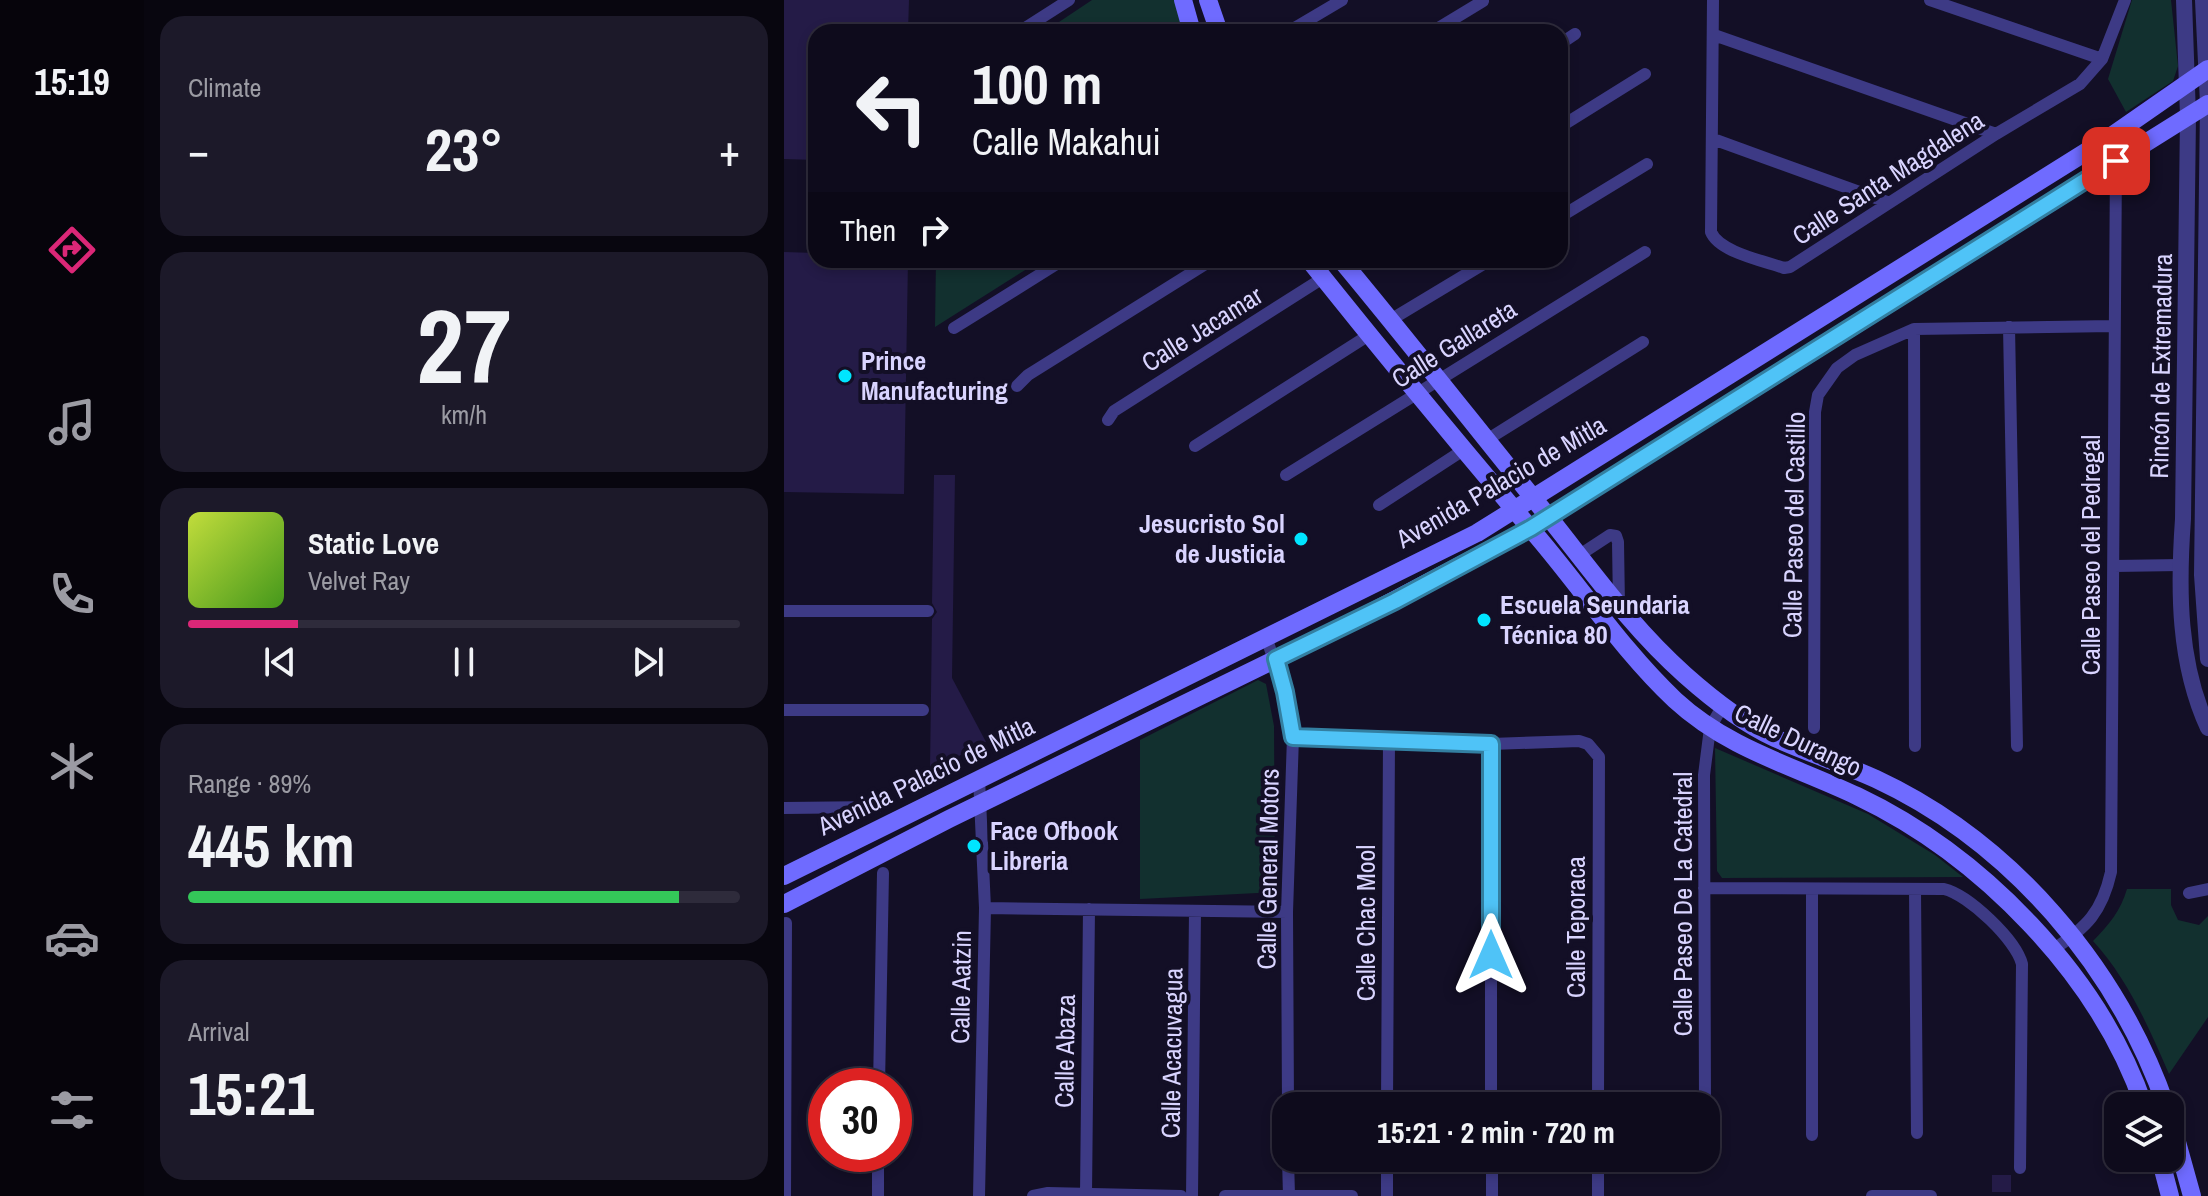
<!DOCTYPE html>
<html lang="en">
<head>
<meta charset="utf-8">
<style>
  body { margin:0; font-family:"Archivo Narrow",sans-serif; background:#1c1929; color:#f1f3f6; height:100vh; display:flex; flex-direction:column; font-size:30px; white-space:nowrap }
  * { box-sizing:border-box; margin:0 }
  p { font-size:26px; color:#9b9ba3 }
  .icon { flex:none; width:44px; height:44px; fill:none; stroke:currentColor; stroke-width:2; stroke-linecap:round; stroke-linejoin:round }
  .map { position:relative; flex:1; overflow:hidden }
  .side { display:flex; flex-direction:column; gap:16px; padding:16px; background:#08060f; width:640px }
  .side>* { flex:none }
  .hud { position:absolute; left:24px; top:24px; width:760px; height:244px; border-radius:24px; box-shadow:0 4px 12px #0003,0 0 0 2px #2e2b3b; background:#0e0b1c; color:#f1f3f6; overflow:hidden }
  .buttons { position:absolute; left:1320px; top:1092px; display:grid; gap:16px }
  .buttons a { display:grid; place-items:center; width:80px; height:80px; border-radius:16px; background:#0e0b1c; box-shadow:0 4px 12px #0003,0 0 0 2px #2e2b3b; font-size:40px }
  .speed { position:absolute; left:24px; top:1068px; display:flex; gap:16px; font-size:40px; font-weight:700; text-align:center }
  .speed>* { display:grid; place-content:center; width:104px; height:104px; border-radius:50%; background:#0e0b1c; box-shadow:0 4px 12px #0003,0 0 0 2px #2e2b3b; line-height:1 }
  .speed .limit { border:12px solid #d22; background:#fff; color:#111 }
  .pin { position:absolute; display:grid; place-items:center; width:68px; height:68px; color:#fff; margin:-34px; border-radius:16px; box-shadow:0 4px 12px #0006 }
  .me { position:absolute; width:88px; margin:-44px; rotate:0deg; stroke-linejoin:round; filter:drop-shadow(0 0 6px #0008) }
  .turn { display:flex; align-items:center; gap:28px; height:168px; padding:0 32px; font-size:36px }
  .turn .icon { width:104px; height:104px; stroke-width:2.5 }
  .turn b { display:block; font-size:56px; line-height:68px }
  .then { display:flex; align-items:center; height:76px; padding:0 32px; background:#0003; gap:16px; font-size:30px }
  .big { font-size:60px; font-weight:700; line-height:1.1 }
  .side .tile { flex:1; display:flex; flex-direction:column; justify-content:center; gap:12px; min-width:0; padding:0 28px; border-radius:24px; background:#1c1929 }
  .side .dial { align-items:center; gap:0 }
  .dial b { font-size:104px; line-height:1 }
  .song { display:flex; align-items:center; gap:24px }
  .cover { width:96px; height:96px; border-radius:12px; background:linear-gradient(135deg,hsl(70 70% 55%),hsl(100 70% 35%)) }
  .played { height:8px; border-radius:4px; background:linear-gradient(90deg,#db2777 20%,#2e2b3b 20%) }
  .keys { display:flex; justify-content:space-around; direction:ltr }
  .heat { display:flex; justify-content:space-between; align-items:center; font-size:44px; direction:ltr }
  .charge { height:12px; border-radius:6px; background:linear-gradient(90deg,#34c759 89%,#2e2b3b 0) }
  .trip { position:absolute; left:488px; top:1092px; width:448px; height:80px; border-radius:24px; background:#0e0b1c; box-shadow:0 4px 12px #0003,0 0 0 2px #2e2b3b; font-weight:700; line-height:80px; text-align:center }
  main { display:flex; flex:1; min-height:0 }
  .menu { display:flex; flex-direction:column; width:144px; justify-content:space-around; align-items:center; background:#06040b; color:#9b9ba3 }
  .menu .icon { width:56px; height:56px }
  .menu .on { color:#db2777 }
  .menu b { font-size:36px; color:#f1f3f6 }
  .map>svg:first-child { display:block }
</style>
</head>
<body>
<main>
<nav class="menu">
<b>15:19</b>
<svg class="icon on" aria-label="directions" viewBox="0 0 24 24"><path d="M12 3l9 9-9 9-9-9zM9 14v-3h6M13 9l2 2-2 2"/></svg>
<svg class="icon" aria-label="music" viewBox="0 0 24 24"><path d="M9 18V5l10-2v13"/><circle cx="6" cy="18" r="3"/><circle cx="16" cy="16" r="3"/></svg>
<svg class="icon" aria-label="phone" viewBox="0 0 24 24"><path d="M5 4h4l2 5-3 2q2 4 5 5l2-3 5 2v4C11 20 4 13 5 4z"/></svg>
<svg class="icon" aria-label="climate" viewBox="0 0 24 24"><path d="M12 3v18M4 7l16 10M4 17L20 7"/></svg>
<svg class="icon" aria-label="car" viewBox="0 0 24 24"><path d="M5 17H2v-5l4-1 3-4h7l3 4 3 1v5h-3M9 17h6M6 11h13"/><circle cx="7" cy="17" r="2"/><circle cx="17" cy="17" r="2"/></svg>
<svg class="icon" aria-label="filters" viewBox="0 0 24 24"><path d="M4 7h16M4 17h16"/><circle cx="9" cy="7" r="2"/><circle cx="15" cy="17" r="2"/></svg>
</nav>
<section class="side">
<div class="tile"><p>Climate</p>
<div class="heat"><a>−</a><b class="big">23°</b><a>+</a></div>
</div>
<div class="tile dial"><b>27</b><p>km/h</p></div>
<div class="tile">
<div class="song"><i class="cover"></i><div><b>Static Love</b><p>Velvet Ray</p></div></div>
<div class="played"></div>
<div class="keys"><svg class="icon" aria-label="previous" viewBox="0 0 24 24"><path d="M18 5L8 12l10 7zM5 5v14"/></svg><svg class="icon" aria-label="pause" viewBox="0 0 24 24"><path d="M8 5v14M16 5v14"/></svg><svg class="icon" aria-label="next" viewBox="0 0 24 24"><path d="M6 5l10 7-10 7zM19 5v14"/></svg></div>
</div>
<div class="tile"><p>Range · 89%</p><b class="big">445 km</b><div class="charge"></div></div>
<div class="tile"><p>Arrival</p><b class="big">15:21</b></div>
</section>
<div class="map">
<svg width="1424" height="1196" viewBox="0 0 1424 1196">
  <rect width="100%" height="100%" fill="#130f26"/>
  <!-- green -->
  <path fill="#12302f" d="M308,0H391L401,32H260Z
    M1348,0H1387L1394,66L1389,81L1342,112L1324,79Z
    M152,260H257L151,327Z
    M474,680L482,684L490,726L491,892L356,899V740Z
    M931,748L1084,814L1151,855L1179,877L938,878L933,871Z
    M1343,889H1387V905L1394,920L1415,925L1424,916V1017L1385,1074C1365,1028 1344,979 1309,941C1325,925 1337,910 1343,889Z"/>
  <!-- building -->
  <path fill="#241b47" d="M0,0H125L124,32H32V160L0,159Z
    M0,252L32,253V260H124L120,494L0,492Z
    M150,475H171L168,678L202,742L146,771L148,619L153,612L148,603Z
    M1208,1175H1227V1192H1208Z"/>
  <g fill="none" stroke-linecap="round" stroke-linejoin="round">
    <!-- minor -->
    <path stroke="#3d3a85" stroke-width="12" d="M929,0L927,232C935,252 980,261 1000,268L1006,267L1212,134L1296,84L1318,59L1341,0
      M1146,0L1318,59
      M235,32L285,0
      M504,32L558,0
      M648,32L699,1
      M930,35L1212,134
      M776,44L791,34
      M776,127L861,74
      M929,139L1103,202
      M776,217L863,164
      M608,319L706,260
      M1225,327L1233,746
      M170,328L279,260
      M1130,329L1131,746
      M233,386L244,375L428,260
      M324,420L330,411L539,278
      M701,441L859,342
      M411,446L585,335
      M502,475L861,252
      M595,505L681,449
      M794,556L826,535L832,536L834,542L835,606
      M1330,566L1396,565
      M0,611H144
      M482,637L501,692L509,737L503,912L504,1106
      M0,710H139
      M1030,728L1031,412L1034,395L1053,368L1071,355L1130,329L1329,326
      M509,737L707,744L795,741L804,744L815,757L814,1106
      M707,744V1106
      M195,778L201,908L195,1196
      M0,808L94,807
      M920,888L1160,889C1185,895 1232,940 1238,964L1236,1168
      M1131,890L1133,1133
      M1405,893L1424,889
      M201,908L503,912
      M1270,949C1303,927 1318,912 1327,872L1332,161
      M95,1086L99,873
      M603,1106L605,740
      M921,1106L920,775L926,728L939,705
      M1028,1135V889
      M504,1158L505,1196
      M708,1158V1196
      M302,1194L305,909
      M1,1196L2,923
      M94,1196V1154
      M249,1196L264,1193L397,1196
      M408,1196L411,911
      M441,1196H568
      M603,1196V1158
      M814,1196V1158
      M1088,1196H1147"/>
    <!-- tertiary -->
    <path stroke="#3d3a85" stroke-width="16" d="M1400,0L1404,116L1399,519C1394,589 1394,663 1424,728
      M1419,0L1424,104L1418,575L1424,659"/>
    <!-- secondary -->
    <path stroke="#6f6bff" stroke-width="18" d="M399,0L408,32
      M424,0L435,32
      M525,260C597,350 671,440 746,528C795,584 836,648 891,700C944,749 1010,766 1073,796C1197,855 1315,975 1360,1106
      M557,260C627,344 694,430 763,515C807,570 848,628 901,675C928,699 958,723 991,738C1024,753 1059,764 1092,779C1227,842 1333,966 1382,1106
      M0,876L693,533L1329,135L1424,69
      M0,904L165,819L584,614L747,528L1424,104
      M1386,1117L1408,1196
      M1376,1158L1386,1196"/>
  </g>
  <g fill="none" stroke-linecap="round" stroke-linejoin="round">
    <!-- route casing -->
    <g stroke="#337fa1" stroke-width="20">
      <path id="route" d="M707,955V744L509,737L501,692L492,659L611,601L747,528L1332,161"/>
    </g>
    <!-- route -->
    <use href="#route" stroke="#4fc3f7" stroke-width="14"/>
  </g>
  <!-- markers -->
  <g fill="#00e5ff" stroke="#130f26" stroke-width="3">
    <circle cx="61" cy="376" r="8"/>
    <circle cx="517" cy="539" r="8"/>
    <circle cx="700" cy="620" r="8"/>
    <circle cx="190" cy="846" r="8"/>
  </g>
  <g text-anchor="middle" stroke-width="8" stroke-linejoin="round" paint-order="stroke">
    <!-- street labels -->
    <g font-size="26" fill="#d9d4ff" stroke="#130f26">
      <text transform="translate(1104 178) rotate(-33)" y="9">Calle Santa Magdalena</text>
      <text transform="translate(418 329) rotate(-32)" y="9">Calle Jacamar</text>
      <text transform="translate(670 344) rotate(-32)" y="9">Calle Gallareta</text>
      <text transform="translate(1377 366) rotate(-89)" y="9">Rincón de Extremadura</text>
      <text transform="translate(717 482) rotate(-30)" y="9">Avenida Palacio de Mitla</text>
      <text transform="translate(1010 525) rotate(-89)" y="9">Calle Paseo del Castillo</text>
      <text transform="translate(1307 555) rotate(-90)" y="9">Calle Paseo del Pedregal</text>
      <text transform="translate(1014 740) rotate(25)" y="9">Calle Durango</text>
      <text transform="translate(142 776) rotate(-26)" y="9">Avenida Palacio de Mitla</text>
      <text transform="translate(484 869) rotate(-89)" y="9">Calle General Motors</text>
      <text transform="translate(899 904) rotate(-90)" y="9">Calle Paseo De La Catedral</text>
      <text transform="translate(582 923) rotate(-90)" y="9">Calle Chac Mool</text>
      <text transform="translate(792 927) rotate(-90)" y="9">Calle Teporaca</text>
      <text transform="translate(177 987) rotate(-89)" y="9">Calle Aatzin</text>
      <text transform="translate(281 1051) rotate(-89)" y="9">Calle Abaza</text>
      <text transform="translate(388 1053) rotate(-89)" y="9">Calle Acacuvagua</text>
    </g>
    <!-- poi labels -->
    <g font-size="26" font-weight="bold" fill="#d9d4ff" stroke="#130f26" text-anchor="start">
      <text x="77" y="370">Prince<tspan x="77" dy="30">Manufacturing</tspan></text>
      <text x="501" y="533" text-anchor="end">Jesucristo Sol<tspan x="501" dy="30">de Justicia</tspan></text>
      <text x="716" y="614">Escuela Seundaria<tspan x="716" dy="30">Técnica 80</tspan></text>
      <text x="206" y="840">Face Ofbook<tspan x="206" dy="30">Libreria</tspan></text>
    </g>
  </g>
</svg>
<div class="buttons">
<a><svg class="icon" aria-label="layers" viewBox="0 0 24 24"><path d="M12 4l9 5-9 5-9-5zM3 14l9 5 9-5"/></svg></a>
</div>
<div class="speed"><div class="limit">30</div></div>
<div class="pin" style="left:1332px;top:161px;background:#d93025"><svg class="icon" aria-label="arrive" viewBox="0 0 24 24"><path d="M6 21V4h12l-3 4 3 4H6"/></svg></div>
<svg class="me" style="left:707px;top:955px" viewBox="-20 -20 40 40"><path d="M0-17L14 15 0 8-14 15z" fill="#4fc3f7" stroke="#fff" stroke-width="4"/></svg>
<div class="trip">15:21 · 2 min · 720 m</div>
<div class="hud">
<div class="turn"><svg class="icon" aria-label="left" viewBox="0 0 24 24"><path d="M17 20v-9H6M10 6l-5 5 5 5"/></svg><div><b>100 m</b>Calle Makahui</div></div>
<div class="then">Then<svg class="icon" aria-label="right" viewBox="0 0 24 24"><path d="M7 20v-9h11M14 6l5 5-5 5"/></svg></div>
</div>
</div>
</main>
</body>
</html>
